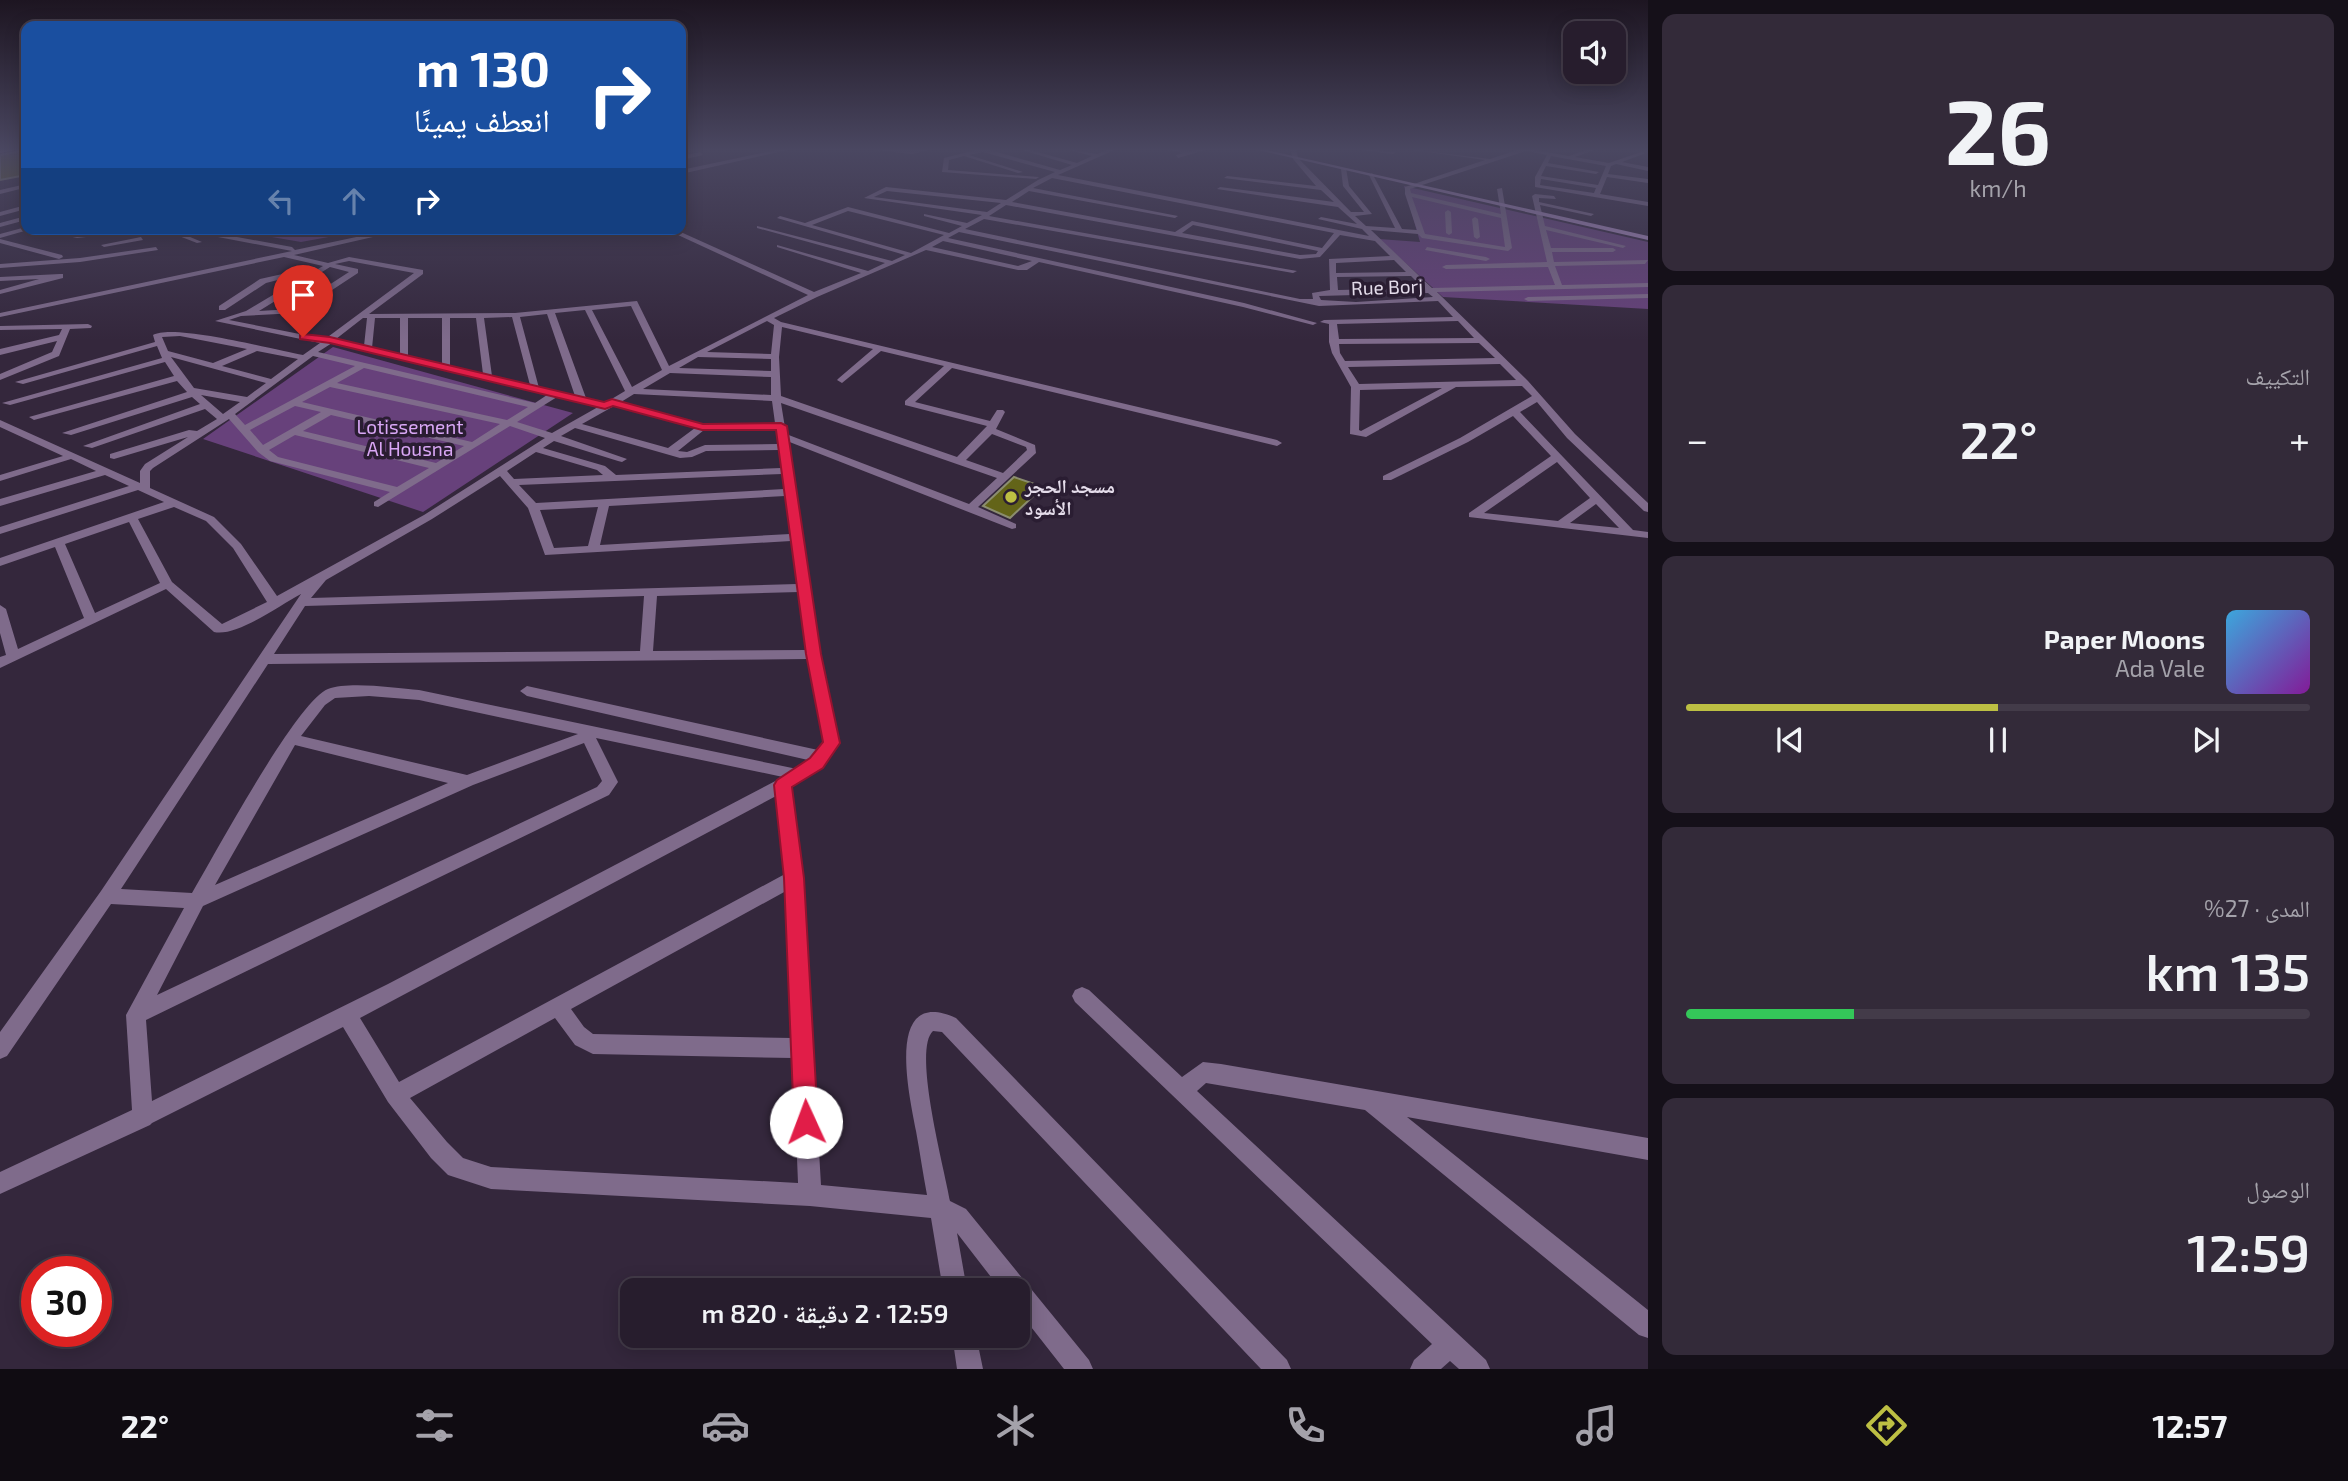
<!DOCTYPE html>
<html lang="ar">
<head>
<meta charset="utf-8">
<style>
  body { margin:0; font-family:"Exo 2","Noto Naskh Arabic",sans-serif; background:#332a39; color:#f1f3f6; direction:rtl; height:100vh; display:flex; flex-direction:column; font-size:26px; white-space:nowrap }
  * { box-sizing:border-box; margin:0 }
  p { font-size:23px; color:#a4a2aa }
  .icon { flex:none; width:38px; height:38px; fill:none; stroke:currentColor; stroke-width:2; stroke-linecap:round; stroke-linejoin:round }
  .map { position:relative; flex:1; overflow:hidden; direction:ltr }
  .panel { display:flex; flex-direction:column; gap:14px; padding:14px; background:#151019; width:700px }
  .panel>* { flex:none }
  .guide { position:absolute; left:21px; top:21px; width:665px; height:214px; border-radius:14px; box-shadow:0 4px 18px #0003,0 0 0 2px #433b49; direction:rtl; background:#1a4fa0; color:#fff; overflow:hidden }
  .controls { position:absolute; left:1563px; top:21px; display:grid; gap:14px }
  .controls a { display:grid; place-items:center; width:63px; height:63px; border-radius:14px; background:#271d2d; box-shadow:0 4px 18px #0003,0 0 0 2px #433b49; font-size:35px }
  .speed { position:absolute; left:21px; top:1256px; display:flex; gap:14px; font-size:35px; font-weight:700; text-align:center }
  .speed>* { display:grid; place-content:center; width:91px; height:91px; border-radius:50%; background:#271d2d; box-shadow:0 4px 18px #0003,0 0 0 2px #433b49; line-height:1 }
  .speed .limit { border:10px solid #d22; background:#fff; color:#111 }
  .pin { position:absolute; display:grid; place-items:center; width:60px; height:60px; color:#fff; margin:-72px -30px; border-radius:50% 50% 50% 0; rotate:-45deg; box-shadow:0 0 7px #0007 }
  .pin .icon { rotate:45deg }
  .me { position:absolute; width:77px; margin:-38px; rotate:358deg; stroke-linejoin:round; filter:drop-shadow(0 0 5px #0008) }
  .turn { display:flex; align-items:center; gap:24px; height:147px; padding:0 21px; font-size:32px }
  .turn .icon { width:91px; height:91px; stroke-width:2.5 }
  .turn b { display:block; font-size:49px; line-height:60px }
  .lanes { display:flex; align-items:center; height:66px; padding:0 21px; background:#0003; justify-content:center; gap:35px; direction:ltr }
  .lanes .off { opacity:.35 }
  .big { font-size:52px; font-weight:600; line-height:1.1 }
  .panel .tile { flex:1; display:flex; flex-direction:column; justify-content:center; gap:10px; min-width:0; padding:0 24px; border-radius:14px; background:#332a39 }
  .panel .dial { align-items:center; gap:0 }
  .dial b { font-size:91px; line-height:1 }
  .song { display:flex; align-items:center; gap:21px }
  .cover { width:84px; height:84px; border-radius:10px; background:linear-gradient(135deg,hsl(200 70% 55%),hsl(290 70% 35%)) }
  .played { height:7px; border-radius:4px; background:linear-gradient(90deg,#bdbf43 50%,#433b49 50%) }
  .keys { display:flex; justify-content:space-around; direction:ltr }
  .heat { display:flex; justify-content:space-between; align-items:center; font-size:38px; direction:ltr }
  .charge { height:10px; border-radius:5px; background:linear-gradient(90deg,#34c759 27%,#433b49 0) }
  .trip { position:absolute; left:620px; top:1278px; width:410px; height:70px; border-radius:14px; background:#271d2d; box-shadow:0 4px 18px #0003,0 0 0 2px #433b49; font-weight:600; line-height:70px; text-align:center; direction:rtl }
  .tabs { display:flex; height:112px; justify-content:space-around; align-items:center; background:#100c12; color:#a4a2aa }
  .tabs .icon { width:49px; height:49px }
  .tabs .current { color:#bdbf43 }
  .tabs b { font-size:32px; color:#f1f3f6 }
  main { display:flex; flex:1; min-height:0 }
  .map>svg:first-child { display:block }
</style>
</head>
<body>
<main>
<section class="panel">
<div class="tile dial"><b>26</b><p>km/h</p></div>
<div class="tile"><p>التكييف</p>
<div class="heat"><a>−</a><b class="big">22°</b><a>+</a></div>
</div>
<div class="tile">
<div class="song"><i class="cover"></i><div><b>Paper Moons</b><p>Ada Vale</p></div></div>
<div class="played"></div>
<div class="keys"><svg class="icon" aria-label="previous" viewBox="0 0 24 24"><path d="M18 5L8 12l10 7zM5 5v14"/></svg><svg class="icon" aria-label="pause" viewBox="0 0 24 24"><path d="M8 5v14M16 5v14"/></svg><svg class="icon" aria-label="next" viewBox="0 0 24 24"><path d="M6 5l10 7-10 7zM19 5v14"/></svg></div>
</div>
<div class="tile"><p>المدى · 27%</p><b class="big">135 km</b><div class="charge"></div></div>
<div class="tile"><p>الوصول</p><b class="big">12:59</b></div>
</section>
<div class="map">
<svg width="1648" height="1369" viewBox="0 0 1648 1369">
  <rect width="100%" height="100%" fill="#34273c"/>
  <!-- green -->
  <path fill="#67417b" d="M1404,186L1648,242V309L1443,297L1379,239L1420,242Z
    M273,229H373L301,242L266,236Z
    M333,347L573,413L423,512L203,439Z"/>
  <!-- building -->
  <path fill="#636418" stroke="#8b8d6f" stroke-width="2" d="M26,150V175L0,180V155Z
    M1014,477L1043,487L1010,518L983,506Z"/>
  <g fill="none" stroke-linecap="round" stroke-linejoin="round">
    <!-- minor -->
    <path fill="#7f6b8b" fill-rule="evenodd" d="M856,148L912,150L938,148L912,154Z
      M983,148H995L990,150L1060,170L1072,165L1015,148H1023L1077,163L1092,156L1061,148L1097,154L1112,148H1119L1058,175L1369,236L1362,229L1318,219L1321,217L1357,224L1338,207L1217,189L1220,187L1334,202L1321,190L1224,178L1227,176L1316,186L1293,159L1290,148H1296L1298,158L1351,212H1364L1343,186L1341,169L1346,168L1349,186L1372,214L1355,216L1366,226L1395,228L1369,175L1372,173L1402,229L1417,230L1405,194V187L1485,160L1399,148L1490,159L1523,148L1569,156L1592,148H1600L1575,157L1609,163L1641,152L1646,153L1622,162L1648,167V171L1616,164L1611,166L1608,174L1648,179V183L1607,177L1600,194L1648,202V206L1535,187V177L1547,155L1526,151L1410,189L1411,193L1501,214L1497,189L1502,188L1512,248L1508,251L1422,238L1418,234L1371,230L1432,288L1555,285L1548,267L1446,269L1442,267L1446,265L1547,262L1532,196L1535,194L1554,196L1556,199L1539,198V202L1594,214L1591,216L1540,205L1545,226L1626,246L1623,248L1546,230L1551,248H1613L1616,250L1613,252H1552L1554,262L1648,260L1645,264L1555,266L1562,285L1648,283V287L1437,292L1528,381L1575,434L1648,503V512L1644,511L1567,438L1537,402L1520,412L1633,530L1648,532V538L1469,517V513L1551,456L1513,416L1468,442L1391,480H1383V476L1460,438L1532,396L1522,386L1456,387L1366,437L1350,434L1351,387L1332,353L1329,342V324L1320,322L1324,320L1453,317L1438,301L1319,306L959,232L948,238L1244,303L1317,323L1313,325L1243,307L1039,262L1027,270H1018L926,250L817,297L774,318L781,322L1277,440L1282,443L1277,446L952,368L915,402L990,421L997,410H1003L1005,412L996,429L1035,445L1036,453L978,507L1016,524V528L1012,529L787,441L821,654L838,743L827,761L791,788L803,878L821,1185L927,1195C923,1174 920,1153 916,1131C910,1098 883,985 956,1018L1287,1360L1291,1369H1261L942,1032L933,1031C912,1050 945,1170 950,1201L966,1209L1089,1360L1093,1369H1064L1017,1309V1290H1001L957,1233L967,1290H943L931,1218L810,1206L491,1189L448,1175L431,1158L388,1102L343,1027L152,1123L150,1125L0,1194V1172L132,1110L126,1015L184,908L111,904L7,1056L0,1059V1032L101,891L301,594C280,605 237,637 214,632L166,589L0,668V657L6,655L0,633V605L6,609L18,649L84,618L55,547L0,566V558L164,502L138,490L0,534V527L129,486L105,475L0,506V499L96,471L71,459L0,481V475L63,456L0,427V420L140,483V471L145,464L188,437L114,459L110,458V454L189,430L197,431L217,419L205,409L92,448L83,446L200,404L192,397L71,435L62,433L187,392L177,381L34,420L29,417L174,376L165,362L10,405L2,403L162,358L157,346L23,384L15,382L155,342L153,335C173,323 275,350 303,355L320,343L215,321L246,311L313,271L266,283L225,310H219V306L260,279L314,267L318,269L323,266L284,257L0,317V313L292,251L197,233L199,230L292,247L295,250L394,229H408L294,255L328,263L349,257L423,270V274L369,314L515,313L637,301L669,366L808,295L665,229H674L814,292L861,273L777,247V245L868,271L885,263L757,228V226L892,261L905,255L777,218L780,216L805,223L848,207L949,233L962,226L924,216V214L967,223L982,215L864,198L886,187L1006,200L1038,180L1055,172L983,152L969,155L1023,172L1018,173L964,156L949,160L948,170L1039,177L1036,179L942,172L944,158ZM1551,156L1606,166L1598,185L1541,176L1546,166L1596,174L1599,172L1548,163ZM1052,178L1334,233L1322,248L1192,221L1175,232L1012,202L1029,191L1175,218L1178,216L1033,188ZM1541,179L1596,188L1594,193L1540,185ZM887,191L1001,203L987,212L874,197ZM1412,197L1501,218L1505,247L1425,234ZM1006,205L1300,259L1320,257L1340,235L1375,241L1390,256L1329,259L1330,290L1312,293L1313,299H1300L965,229L984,219L1293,273L1297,271L989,216ZM848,211L944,235L911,253L812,225ZM1193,225L1318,251L1316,254L1300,255L1182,233ZM943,241L1032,261L1018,266L932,247ZM1394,260L1406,272L1336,273V263ZM349,261L414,273L325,339L229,320L241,316L297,313L358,273V269L335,264ZM330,267L349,272L292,309L259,311ZM1411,276L1423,288L1338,290L1337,277ZM1428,293L1433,297L1356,302L1321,300L1319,296ZM631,306L662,370L632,387L592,310ZM585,310L625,391L605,403L586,398L555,313ZM547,314L575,396L539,388L520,317ZM512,317L530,385L492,376L484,318ZM363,318H367L364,346L336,339ZM375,318H400V354L372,348ZM408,318H442V364L408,356ZM450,318H476L483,374L450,366ZM767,321L774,325L771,354L707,352ZM1458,321L1474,338L1339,339L1337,324ZM782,327L873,349L839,378L837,380L842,383L881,351L944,366L905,401V405L987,426L957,457L781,396L779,357ZM180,336L247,349L213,363L168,351L162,337ZM332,343L547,395L535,403L318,352ZM1479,343L1495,358L1345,361L1340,353L1339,344ZM257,351L298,359L271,379L222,366ZM313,356L355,366L245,425L235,414ZM171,357L266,383L247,397L194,388ZM698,357L771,359V371L679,368ZM1500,364L1516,380L1359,384L1348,367ZM364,368L528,407L507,420L337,383ZM670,373L771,377V395L643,389ZM330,387L500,424L472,442L302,402ZM1442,388L1361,431L1359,430L1360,390ZM634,394L772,401L775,423L702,424L621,402ZM201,395L240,402L223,414ZM557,397L598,407L552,433L517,422ZM781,403L997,478L969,504L786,434ZM295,406L321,412L263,445L250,430ZM614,406L695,428L668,448L582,424ZM331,415L464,446L436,463L303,431ZM229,419L258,452L270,461L390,492L374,502V506L378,507L510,426L545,438L424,515L277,596L241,544L214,517L150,488V471L153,468ZM575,428L680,458L692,457L706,451L779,450L781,468L616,475L605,466L543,448L554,441L618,461L622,462L627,459L561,436ZM776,429L778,444L705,445L687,452L678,451L704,430ZM992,434L1026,447L1027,450L1003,473L966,460ZM295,435L429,468L397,487L278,457L269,450ZM536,452L597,470L603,475L514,479L507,471ZM1557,462L1590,498L1558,521L1484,513ZM782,474L784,489L536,503L519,485ZM500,476L528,508L545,555L791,541L797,584L311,598L326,580L432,519ZM785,496L790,534L600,545L609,506ZM1596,504L1619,528L1570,523ZM174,507L206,521L233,548L267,602L222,624L172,582L138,519ZM598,507L588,546L554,548L540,510ZM129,522L160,583L95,613L65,544ZM799,592L807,650L653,651L657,596ZM644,596L640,651L274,654L305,606ZM808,659L823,743L818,750L527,686L520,691L527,696L808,760L797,769L419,690C396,688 349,681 328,689C296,702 214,856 192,893L121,889L268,664ZM369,696L419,700L578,734L467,775L301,736L325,705L335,698ZM596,738L783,777L388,984L152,1101L146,1020L609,795L618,782ZM584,743L602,781L597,787L157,995L203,906L473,785ZM295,745L448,783L215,885ZM776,796L785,874L399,1082L360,1018ZM786,891L792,1038L593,1034L584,1027L571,1009ZM555,1018L575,1045L593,1054L793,1058L798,1183L491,1167L463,1158L447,1142L410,1098Z
      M1158,148L1189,151L1212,148L1178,158L1176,155L1183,153Z
      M1345,148L1396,152L1393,154Z
      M701,152L703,155L681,160V156Z
      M22,185L24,188L0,194V190Z
      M26,205V209L0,216V212Z
      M1448,210L1451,212L1452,233L1449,235L1446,233L1445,212Z
      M26,216V220L0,227V223Z
      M1475,217L1478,219L1480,237L1477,239L1474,237L1472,219Z
      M26,227L28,230L0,238V234Z
      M38,229C60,229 80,234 102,233L105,235L77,238Z
      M161,229H171L202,242L197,243Z
      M141,237L143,240L104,247L101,245Z
      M0,239L62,255L63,257L59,259L0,243Z
      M156,247L158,250L80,262L0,268V264L80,258Z
      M1427,247L1486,257L1490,259L1486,261L1425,250Z
      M60,274H63V278L0,294V290L39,279L0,281V277Z
      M1648,294V298L1528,301L1524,299L1528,297Z
      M88,324L92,326L91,328L70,329L59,356L0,380V374L52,352L57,341L0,355V349L59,335L62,329L0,330V326Z
      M1082,987L1089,990L1182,1077L1203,1062L1221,1064L1648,1138V1160L1407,1117L1648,1310V1338L1639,1335L1365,1110L1206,1083L1197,1091L1486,1360L1490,1369H1459L1450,1361L1441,1369H1410L1414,1360L1432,1344L1075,1002L1072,996L1075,990Z
      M952,1335H976L983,1369H957Z"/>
    <!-- tertiary -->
    <path fill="#7f6b8b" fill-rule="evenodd" d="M786,148H796L681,174V170Z"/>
    <!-- secondary -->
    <path fill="#ad8dc0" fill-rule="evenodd" d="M1249,148H1258L1648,236V240Z"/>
    <!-- primary -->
    <path fill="#d1a8e9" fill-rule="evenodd" d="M24,148L0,153V149Z"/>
  </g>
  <!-- sky -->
  <linearGradient id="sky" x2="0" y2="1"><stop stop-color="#1d1521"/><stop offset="0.44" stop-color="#4a4761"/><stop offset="1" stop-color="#4a4761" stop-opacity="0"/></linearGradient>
  <rect width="1648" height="340" fill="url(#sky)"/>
  <!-- route -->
  <path fill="#e11d48" stroke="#92132f" stroke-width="2" d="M303,334L330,337L604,402L612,399L703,424L781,423L787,426L821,654L840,743L823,768L792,787L804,878L818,1122L815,1130L806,1134L798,1130L794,1122L784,878L774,785L777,780L810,758L823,742L806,654L776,430H702L613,406L605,409L330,343L300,339V335Z"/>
  <!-- markers -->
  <circle fill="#bdbf43" stroke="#2a1d32" stroke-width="2.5" cx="1011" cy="497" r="7"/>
  <g text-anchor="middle" stroke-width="7" stroke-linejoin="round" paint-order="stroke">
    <!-- far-street labels -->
    <g font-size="19" fill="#e4dcea" stroke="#2a1d32">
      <text transform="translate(1387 287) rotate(-2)" y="7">Rue Borj</text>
    </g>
    <!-- far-park labels -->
    <g font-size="19" fill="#d9a7f5" stroke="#2a1d32">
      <text x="410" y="434">Lotissement<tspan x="410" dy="22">Al Housna</tspan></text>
    </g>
    <!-- far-poi labels -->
    <g font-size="19" font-weight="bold" fill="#e4dcea" stroke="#2a1d32" text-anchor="start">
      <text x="1025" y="493">مسجد الحجر<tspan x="1025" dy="22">الأسود</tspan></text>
    </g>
  </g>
</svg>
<div class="controls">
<a><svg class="icon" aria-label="sound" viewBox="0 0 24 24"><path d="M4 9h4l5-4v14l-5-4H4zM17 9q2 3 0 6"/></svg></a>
</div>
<div class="speed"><div class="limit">30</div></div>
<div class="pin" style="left:303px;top:337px;background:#d93025"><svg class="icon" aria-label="arrive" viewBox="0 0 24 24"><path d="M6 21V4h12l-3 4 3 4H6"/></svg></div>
<svg class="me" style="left:806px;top:1122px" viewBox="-20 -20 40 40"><circle r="19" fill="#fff"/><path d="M0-13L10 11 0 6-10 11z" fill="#e11d48"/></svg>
<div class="trip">12:59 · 2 دقيقة · 820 m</div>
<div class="guide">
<div class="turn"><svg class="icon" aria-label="right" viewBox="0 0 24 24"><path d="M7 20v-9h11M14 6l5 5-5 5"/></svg><div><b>130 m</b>انعطف يمينًا</div></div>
<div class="lanes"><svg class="icon off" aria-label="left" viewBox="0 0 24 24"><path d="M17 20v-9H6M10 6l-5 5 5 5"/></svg><svg class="icon off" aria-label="ahead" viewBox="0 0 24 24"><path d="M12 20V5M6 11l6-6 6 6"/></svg><svg class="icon" aria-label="right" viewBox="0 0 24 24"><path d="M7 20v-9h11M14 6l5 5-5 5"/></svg></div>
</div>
</div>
</main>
<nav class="tabs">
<b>12:57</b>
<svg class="icon current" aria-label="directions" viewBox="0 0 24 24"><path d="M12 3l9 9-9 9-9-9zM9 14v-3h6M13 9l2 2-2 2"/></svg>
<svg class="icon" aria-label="music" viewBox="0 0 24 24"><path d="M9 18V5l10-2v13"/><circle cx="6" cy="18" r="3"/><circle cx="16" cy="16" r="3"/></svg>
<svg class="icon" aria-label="phone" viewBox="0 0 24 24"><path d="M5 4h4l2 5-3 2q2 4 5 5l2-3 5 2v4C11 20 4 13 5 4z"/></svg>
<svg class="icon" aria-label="climate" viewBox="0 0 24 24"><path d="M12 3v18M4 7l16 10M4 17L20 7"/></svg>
<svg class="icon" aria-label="car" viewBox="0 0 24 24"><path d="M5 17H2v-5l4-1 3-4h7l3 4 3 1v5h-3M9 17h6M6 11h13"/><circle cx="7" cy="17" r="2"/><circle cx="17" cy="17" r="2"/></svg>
<svg class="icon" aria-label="filters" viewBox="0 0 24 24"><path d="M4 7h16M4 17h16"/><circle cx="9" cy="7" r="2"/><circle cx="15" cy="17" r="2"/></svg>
<b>22°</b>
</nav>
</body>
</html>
